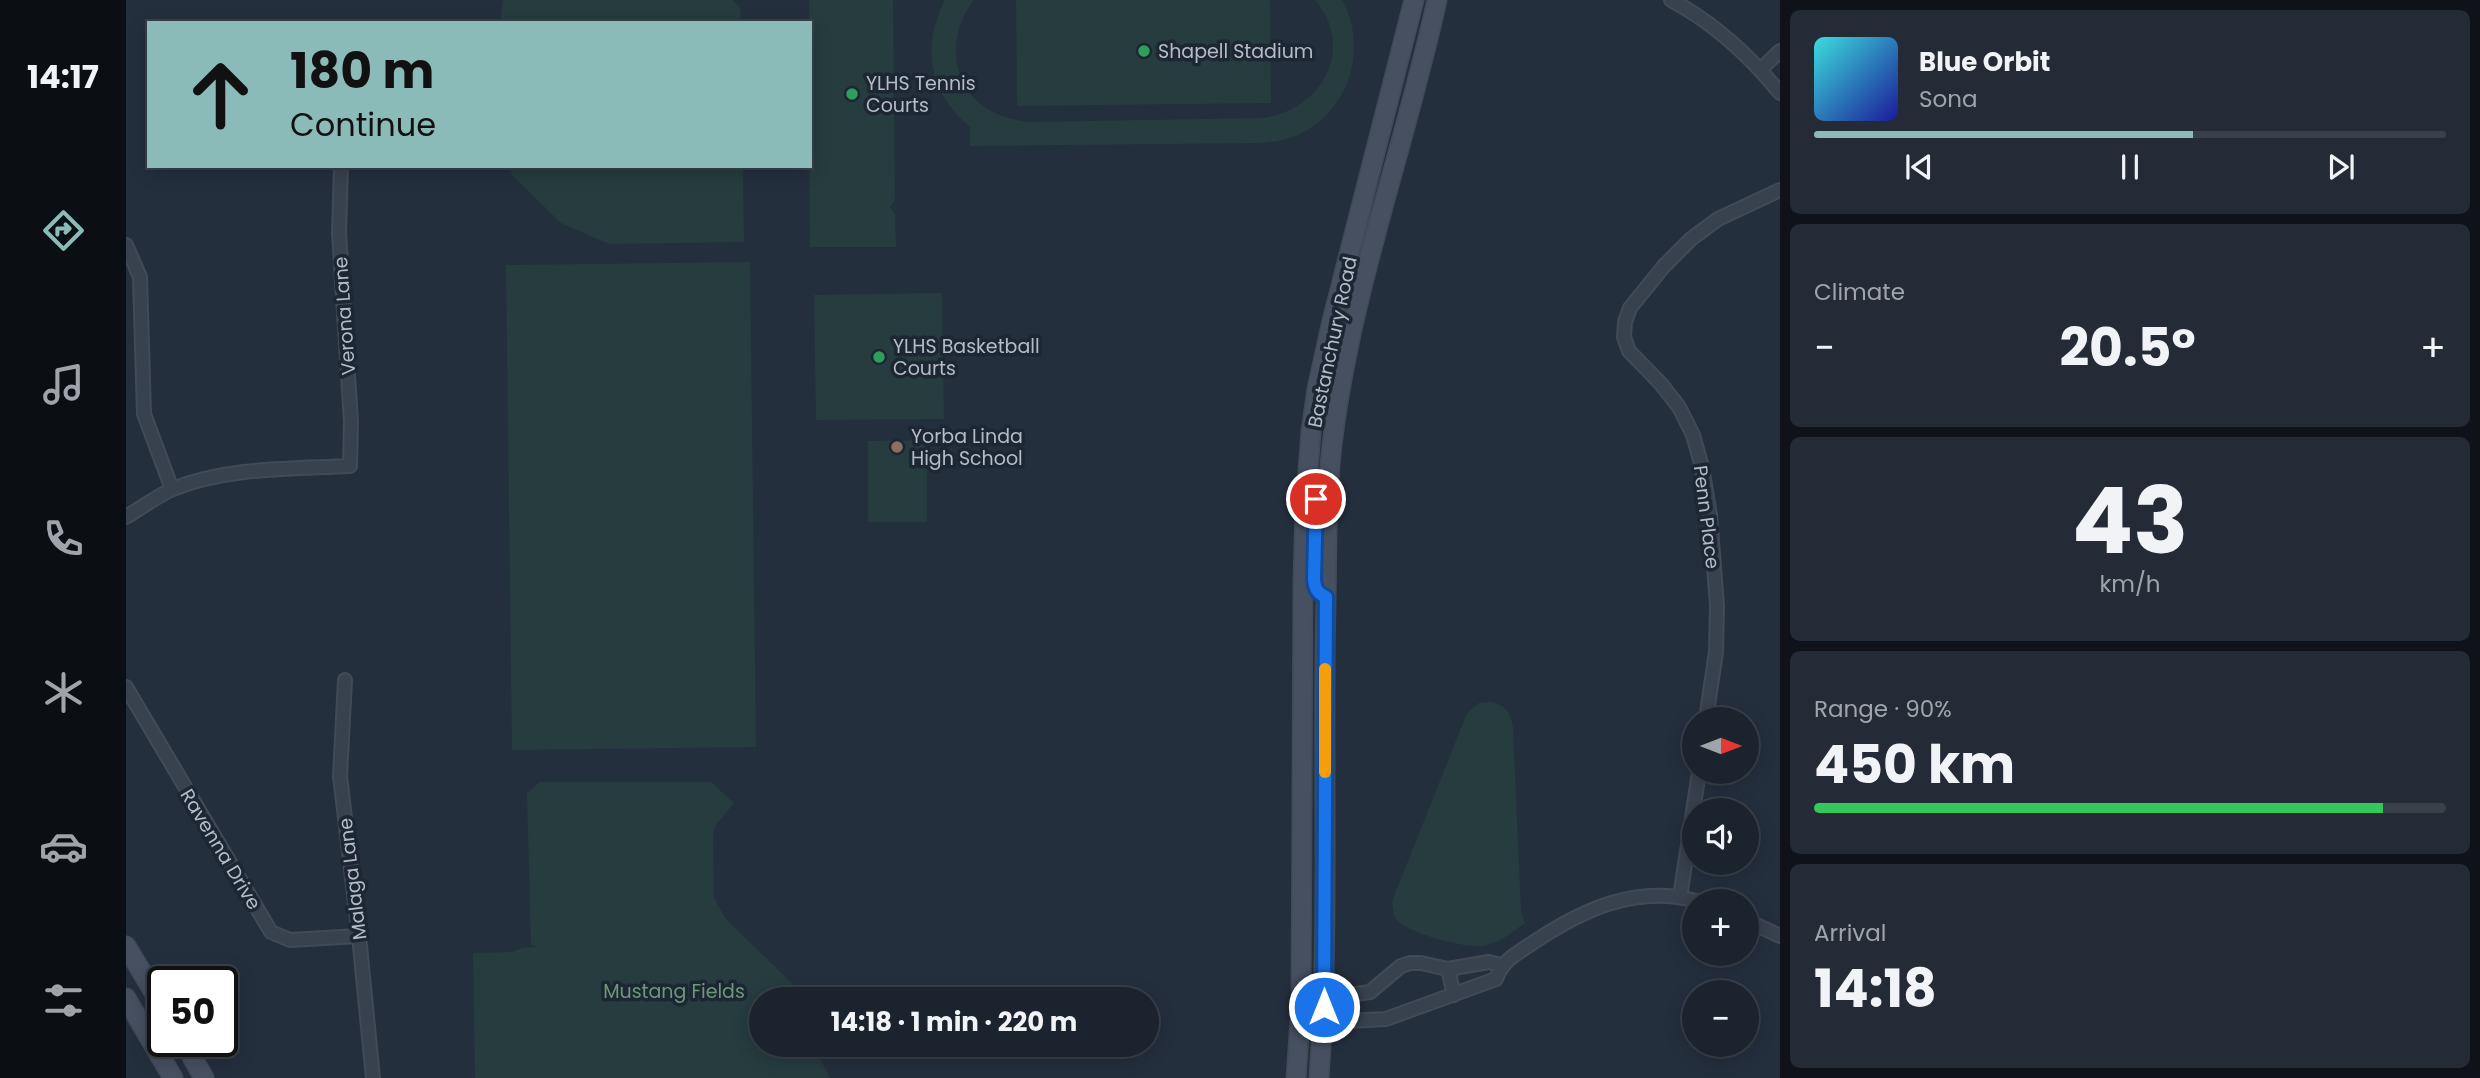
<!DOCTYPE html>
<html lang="en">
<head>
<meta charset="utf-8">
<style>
  body { margin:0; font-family:Poppins,sans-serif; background:#242b36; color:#f1f3f6; height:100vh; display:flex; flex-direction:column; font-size:26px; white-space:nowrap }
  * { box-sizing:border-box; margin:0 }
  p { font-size:23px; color:#a0a4aa }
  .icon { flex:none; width:38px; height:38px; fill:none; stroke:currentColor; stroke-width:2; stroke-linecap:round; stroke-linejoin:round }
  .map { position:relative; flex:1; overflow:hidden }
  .side { display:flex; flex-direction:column; gap:10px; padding:10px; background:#0f1319; width:700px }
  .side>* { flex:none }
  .guide { position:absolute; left:21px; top:21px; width:665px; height:147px; border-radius:0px; box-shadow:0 4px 18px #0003,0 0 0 2px #39404a; background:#8bbbb9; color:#111; overflow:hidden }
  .needle { width:46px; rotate:90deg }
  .fabs { position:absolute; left:1556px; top:707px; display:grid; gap:14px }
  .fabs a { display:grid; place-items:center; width:77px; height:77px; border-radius:50%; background:#1b232e; box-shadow:0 4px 18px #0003,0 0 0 2px #39404a; font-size:35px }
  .speed { position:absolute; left:21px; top:966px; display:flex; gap:14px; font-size:35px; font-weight:700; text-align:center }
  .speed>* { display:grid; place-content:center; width:91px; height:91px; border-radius:50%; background:#1b232e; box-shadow:0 4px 18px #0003,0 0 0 2px #39404a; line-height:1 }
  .speed .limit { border:4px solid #111; border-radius:10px; background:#fff; color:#111 }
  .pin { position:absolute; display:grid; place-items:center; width:60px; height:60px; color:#fff; margin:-30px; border:4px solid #fff; border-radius:50%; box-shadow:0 2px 7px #0007 }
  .me { position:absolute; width:77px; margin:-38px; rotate:0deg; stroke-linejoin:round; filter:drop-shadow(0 0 5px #0008) }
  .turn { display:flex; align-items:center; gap:24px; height:147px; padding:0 28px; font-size:32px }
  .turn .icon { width:91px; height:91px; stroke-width:2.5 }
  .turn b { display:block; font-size:49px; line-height:60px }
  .big { font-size:52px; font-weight:700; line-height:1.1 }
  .side .widget { flex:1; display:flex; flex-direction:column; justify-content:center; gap:10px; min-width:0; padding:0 24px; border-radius:10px; background:#242b36 }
  .side .dial { align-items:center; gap:0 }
  .dial b { font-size:91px; line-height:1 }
  .song { display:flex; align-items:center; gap:21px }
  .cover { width:84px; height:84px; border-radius:10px; background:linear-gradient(135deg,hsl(180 70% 55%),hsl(240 70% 35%)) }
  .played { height:7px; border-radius:4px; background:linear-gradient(90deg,#8bbbb9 60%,#39404a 60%) }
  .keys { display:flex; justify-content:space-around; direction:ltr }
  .heat { display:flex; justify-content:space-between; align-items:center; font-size:38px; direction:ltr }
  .charge { height:10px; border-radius:5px; background:linear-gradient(90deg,#34c759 90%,#39404a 0) }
  .trip { position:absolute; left:623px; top:987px; width:410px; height:70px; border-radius:35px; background:#1b232e; box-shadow:0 4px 18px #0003,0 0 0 2px #39404a; font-weight:700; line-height:70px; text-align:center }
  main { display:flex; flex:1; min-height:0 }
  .tab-bar { display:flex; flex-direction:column; width:126px; justify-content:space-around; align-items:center; background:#0b0e12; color:#a0a4aa }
  .tab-bar .icon { width:49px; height:49px }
  .tab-bar .on { color:#8bbbb9 }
  .tab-bar b { font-size:32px; color:#f1f3f6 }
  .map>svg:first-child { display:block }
</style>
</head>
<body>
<main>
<nav class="tab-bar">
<b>14:17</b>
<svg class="icon on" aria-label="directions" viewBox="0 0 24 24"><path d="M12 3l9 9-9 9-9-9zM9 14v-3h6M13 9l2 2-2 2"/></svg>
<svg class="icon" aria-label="music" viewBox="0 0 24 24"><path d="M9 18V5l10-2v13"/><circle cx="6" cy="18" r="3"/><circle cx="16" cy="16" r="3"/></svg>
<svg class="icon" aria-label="phone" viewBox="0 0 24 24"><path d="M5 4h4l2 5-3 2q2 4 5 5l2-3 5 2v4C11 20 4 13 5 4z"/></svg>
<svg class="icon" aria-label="climate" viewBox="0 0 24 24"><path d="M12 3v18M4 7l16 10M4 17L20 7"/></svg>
<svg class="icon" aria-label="car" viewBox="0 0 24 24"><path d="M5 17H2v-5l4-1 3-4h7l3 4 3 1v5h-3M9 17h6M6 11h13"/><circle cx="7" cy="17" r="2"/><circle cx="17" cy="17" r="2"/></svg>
<svg class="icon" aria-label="filters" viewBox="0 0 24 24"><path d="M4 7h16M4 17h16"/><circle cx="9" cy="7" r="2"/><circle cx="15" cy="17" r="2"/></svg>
</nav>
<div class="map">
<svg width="1654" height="1078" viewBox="0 0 1654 1078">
  <rect width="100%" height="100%" fill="#242f3e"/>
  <!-- green -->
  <path fill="#263c3f" d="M377,0H606L614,7L615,23H374Z
    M683,0H767L769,200L764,207L769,215L770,247H684Z
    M819,0H848C821,34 823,85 862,109C874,117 889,120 903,122L1135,118C1194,112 1231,49 1189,0H1216C1243,49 1223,112 1172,135C1160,140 1147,142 1134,143L844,146V127C803,93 795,47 819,0Z
    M890,0H1144L1145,103L891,106Z
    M383,166H617L618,242L483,244L435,223L386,175Z
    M624,262L630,747L386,750L380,265Z
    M816,293L818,419L690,420L688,295Z
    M801,440V522H742V441Z
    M1365,702C1380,706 1384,711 1387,727L1395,912L1399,923C1386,932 1373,944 1356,946C1339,948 1284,934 1272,921C1267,916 1267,908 1266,901L1341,713L1353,703Z
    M414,782H585L608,803L589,826L587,836L588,898L600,919L682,999H635V1045H687L704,1078H349L347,953L386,952L396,948L409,947V945H405L401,793Z"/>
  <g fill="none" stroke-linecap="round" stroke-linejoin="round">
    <!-- street casing -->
    <g stroke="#414a57" stroke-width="16">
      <path id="street" d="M1545,0C1588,23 1623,55 1654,93
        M1635,69L1654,51
        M0,245L14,277L18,414L46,489
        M0,517C15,508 31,496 47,489C101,467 166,469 224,466L225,422L213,233L215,166
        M219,680L214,776L233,936L247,1078
        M0,687L145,932L164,940L233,936
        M1580,719L1590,652L1591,606L1584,515L1576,467L1567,435L1553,407L1535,384L1503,351L1498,337L1499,322L1504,308L1538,266L1565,239L1592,219L1654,190
        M1554,897L1573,772
        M1620,920L1654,936
        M1322,969L1328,995
        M1175,1006L1198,1007L1223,995L1244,992L1275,966L1284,963H1295L1322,969L1363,962L1375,965
        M1198,1007L1222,1021L1260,1019L1370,979C1377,959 1391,954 1408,942C1456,910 1511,884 1570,901"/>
    </g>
    <!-- secondary casing -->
    <g stroke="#414a57" stroke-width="21">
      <path id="secondary" d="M0,946L37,1007
        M0,998L47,1078
        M57,1041L78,1078
        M1170,1078L1175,1006L1177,583L1179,510L1185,432L1191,389L1206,321L1288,0
        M1193,1078C1204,919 1196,760 1200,601C1201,547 1200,491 1207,437C1226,288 1279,146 1311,0"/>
    </g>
    <!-- street -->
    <use href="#street" stroke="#38414e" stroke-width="12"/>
    <!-- secondary -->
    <use href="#secondary" stroke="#465061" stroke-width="18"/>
  </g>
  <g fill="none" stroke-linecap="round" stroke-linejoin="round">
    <!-- route casing -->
    <g stroke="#114b97" stroke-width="18">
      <path id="route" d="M1190,499L1188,579C1189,589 1191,593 1200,597L1198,1007"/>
    </g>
    <!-- route -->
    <use href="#route" stroke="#1a73e8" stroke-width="12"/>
    <!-- slow -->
    <path stroke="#f59e0b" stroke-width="12" d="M1199,669V772"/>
  </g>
  <!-- markers -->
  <g fill="#2e9e5b" stroke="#1d2633" stroke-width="2.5">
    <circle cx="1018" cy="51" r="7"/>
    <circle cx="726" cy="94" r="7"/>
    <circle cx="753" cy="357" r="7"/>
  </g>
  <circle fill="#8d6e63" stroke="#1d2633" stroke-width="2.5" cx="771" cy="447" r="7"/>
  <g text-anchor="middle" stroke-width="7" stroke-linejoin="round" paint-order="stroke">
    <!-- poi labels -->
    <g font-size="19" fill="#b4bcc9" stroke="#1d2633" text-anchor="start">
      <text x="1032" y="58">Shapell Stadium</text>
      <text x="740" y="90">YLHS Tennis<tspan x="740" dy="22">Courts</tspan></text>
      <text x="767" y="353">YLHS Basketball<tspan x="767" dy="22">Courts</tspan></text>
      <text x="785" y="443">Yorba Linda<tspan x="785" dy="22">High School</tspan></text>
    </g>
    <!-- street labels -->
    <g font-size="19" fill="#b4bcc9" stroke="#1d2633">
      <text transform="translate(218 316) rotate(-94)" y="7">Verona Lane</text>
      <text transform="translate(1206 342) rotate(-78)" y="7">Bastanchury Road</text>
      <text transform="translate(1581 517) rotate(83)" y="7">Penn Place</text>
      <text transform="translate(95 849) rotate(59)" y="7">Ravenna Drive</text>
      <text transform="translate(226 879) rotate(-97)" y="7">Malaga Lane</text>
    </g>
    <!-- park labels -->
    <g font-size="19" fill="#6b9a76" stroke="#1d2633">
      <text x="548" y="998">Mustang Fields</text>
    </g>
  </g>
</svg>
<div class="fabs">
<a><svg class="needle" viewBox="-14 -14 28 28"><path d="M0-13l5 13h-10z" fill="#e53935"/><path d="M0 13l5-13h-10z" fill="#a0a4aa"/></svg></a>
<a><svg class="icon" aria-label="sound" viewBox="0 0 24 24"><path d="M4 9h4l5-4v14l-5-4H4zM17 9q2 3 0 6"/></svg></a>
<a>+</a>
<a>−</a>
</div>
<div class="speed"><div class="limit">50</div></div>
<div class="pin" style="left:1190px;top:499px;background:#d93025"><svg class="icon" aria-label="arrive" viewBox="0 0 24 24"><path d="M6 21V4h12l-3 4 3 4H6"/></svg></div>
<svg class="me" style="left:1198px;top:1007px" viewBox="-20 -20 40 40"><circle r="17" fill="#1a73e8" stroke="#fff" stroke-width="3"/><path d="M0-11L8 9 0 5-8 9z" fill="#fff"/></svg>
<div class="trip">14:18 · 1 min · 220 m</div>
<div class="guide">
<div class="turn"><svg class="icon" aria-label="ahead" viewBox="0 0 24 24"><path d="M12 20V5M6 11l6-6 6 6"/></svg><div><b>180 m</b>Continue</div></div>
</div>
</div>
<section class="side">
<div class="widget">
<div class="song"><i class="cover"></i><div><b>Blue Orbit</b><p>Sona</p></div></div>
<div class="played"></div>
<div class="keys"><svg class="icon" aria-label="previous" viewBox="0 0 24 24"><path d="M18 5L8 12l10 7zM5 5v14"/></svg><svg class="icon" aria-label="pause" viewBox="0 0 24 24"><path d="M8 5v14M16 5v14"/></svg><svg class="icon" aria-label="next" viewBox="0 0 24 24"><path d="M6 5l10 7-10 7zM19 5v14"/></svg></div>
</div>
<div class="widget"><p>Climate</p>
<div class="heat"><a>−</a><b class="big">20.5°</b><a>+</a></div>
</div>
<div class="widget dial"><b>43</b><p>km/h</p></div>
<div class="widget"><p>Range · 90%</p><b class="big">450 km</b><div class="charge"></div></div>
<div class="widget"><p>Arrival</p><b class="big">14:18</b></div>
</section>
</main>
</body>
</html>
